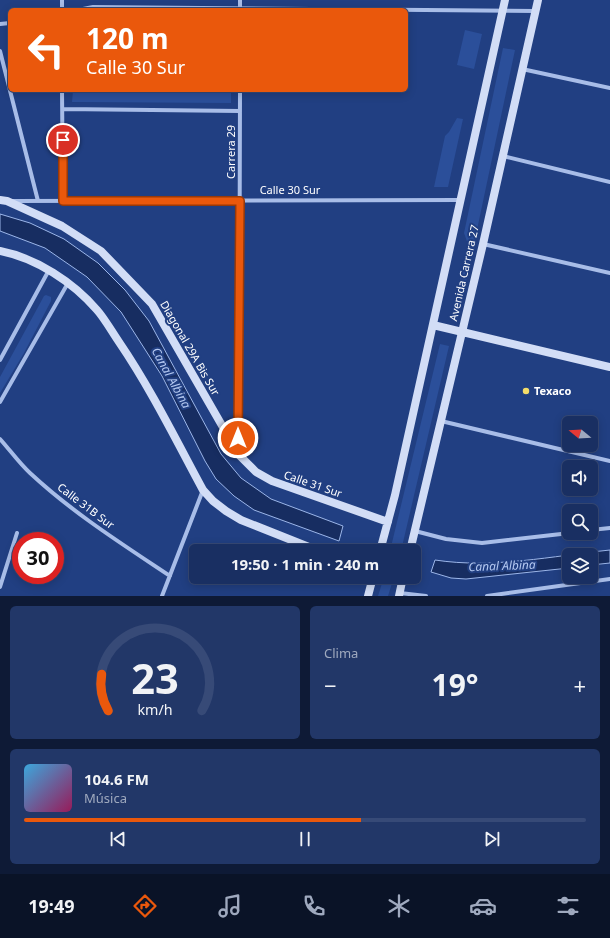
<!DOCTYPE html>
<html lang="es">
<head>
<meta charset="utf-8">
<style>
  body { margin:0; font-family:"Noto Sans",sans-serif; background:#223768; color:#f1f3f6; height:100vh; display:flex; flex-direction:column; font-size:15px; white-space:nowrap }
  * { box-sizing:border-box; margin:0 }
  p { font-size:13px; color:#9fa9be }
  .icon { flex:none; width:22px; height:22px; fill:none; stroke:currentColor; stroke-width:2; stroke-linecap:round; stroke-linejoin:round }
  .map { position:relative; height:596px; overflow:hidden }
  .side { display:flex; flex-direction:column; gap:10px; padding:10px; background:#0e1a36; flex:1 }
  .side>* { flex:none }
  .top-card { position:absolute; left:8px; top:8px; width:400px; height:84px; border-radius:6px; box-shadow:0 2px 10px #0003,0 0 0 1px #374a77; background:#ea580c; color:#fff; overflow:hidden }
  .needle { width:26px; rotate:288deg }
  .controls { position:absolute; left:562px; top:416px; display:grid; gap:8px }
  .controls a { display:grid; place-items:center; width:36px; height:36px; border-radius:6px; background:#192f62; box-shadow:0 2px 10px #0003,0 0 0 1px #374a77; font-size:20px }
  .speed { position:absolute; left:12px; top:532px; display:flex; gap:8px; font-size:20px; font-weight:700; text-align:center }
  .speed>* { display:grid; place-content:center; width:52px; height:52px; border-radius:50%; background:#192f62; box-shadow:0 2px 10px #0003,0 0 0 1px #374a77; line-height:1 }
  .speed .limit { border:6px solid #d22; background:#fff; color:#111 }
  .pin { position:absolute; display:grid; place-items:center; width:34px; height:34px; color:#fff; margin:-17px; border:2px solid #fff; border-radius:50%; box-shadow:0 1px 4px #0007 }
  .me { position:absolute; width:44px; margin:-22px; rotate:0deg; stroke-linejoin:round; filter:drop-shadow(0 0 3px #0008) }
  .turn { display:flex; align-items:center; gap:14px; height:84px; padding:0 12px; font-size:18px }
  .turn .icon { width:52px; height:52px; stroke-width:2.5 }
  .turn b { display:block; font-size:28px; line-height:34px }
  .big { font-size:30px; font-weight:700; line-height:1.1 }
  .side .widget { flex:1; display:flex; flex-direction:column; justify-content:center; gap:6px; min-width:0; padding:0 14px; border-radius:6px; background:#223768 }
  .side .dial { align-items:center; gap:0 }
  .dial svg { height:104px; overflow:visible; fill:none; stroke:#374a77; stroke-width:7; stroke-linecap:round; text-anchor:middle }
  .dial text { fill:#f1f3f6; stroke:none }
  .song { display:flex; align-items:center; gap:12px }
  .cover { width:48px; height:48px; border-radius:6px; background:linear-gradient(135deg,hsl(200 70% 55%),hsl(330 70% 35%)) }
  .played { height:4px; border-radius:2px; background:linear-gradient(90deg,#ea580c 60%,#374a77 60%) }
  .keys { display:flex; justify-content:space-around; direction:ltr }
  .heat { display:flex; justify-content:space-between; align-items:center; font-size:22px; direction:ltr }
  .side .tiles { flex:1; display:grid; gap:10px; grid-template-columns:1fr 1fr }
  .widget:last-child { grid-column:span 2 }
  .trip { position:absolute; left:189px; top:544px; width:232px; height:40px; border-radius:6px; background:#192f62; box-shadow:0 2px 10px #0003,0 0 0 1px #374a77; font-weight:700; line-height:40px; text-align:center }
  .tab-bar { display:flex; height:64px; justify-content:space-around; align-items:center; background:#0a1327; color:#9fa9be }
  .tab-bar .icon { width:28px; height:28px }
  .tab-bar .selected { color:#ea580c }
  .tab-bar b { font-size:18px; color:#f1f3f6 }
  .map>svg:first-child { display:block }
</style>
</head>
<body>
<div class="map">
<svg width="610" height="596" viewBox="0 0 610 596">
  <rect width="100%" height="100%" fill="#213f82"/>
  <!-- green -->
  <path fill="#2b4f9a" d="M465,30L482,34L474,69L457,65Z
    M503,48L515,50L463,296L457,294L468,244L464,233Z
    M73,90H231V103L72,102Z
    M457,118L463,119L448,187H434L445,136L449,132Z
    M46,295L51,297V301L24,353L0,393V377L44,296Z
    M440,344L449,346L401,551H390Z
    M384,577H394L388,596H378Z"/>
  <!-- water -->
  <path fill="#172d61" stroke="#9cb6e9" d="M0,214L30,223L64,239L98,263L125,290L149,321L221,454L241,478L271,499L343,526L339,541L254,510L234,496L216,479L205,461L162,376L121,312L87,277L45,248L0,231Z
    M610,550V563L591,565V555H569V568L466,579L451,578L431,572L435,560C493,569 552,556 610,550Z"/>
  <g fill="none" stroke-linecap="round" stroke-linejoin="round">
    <!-- street -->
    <path stroke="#a8bde8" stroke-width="4" d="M62,0V10
      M78,10L93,7L535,11
      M240,10V0
      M0,24L10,23
      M0,51L38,201
      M522,69L610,88
      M62,90L63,201
      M63,109L240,111
      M503,156L610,182
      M12,201L460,200
      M483,244L610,273
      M0,360L49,270
      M0,402L68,283
      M441,421L610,461
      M0,439C10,450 19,463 30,473C73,513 122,544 170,576
      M239,452L240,90
      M591,530L610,528
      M415,531L446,539L482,543L570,533
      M0,587L17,533
      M400,593L426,596
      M162,596L203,490
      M487,596L610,579"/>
    <!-- secondary -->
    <path stroke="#d2ddf6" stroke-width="8" d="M0,200L7,201L62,226L101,251L152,304L239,455L256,472L272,481L388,522
      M0,251C36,258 73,282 97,310C105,319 112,332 119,342C151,389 176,440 203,490L213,501L226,511L241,520L319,551
      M433,325L610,367
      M380,551L395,495L505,0
      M410,551L483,244L538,0
      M368,596L373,577
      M399,596L403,577"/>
  </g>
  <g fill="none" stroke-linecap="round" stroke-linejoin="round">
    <!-- route casing -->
    <g stroke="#983908" stroke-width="10">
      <path id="route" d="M63,140V201H240L238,438"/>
    </g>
    <!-- route -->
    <use href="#route" stroke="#ea580c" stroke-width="7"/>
  </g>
  <!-- markers -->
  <circle fill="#f5dd69" stroke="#213f82" stroke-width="1.5" cx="526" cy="391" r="4"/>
  <g text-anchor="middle" stroke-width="4" stroke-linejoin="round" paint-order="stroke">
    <!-- street labels -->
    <g font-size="11" fill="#fff" stroke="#213f82">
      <text transform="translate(231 152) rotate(-90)" y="4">Carrera 29</text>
      <text x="290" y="194">Calle 30 Sur</text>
      <text transform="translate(464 273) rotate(-77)" y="4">Avenida Carrera 27</text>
      <text transform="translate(190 348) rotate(60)" y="4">Diagonal 29A Bis Sur</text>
      <text transform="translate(313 484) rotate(19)" y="4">Calle 31 Sur</text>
      <text transform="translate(86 506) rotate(37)" y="4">Calle 31B Sur</text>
    </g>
    <!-- poi labels -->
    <g font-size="11" font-weight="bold" fill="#fff" stroke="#213f82" text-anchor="start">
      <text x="534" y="395">Texaco</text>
    </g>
    <!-- water labels -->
    <g font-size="12" font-style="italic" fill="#b3c7f0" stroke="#213f82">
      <text transform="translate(171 378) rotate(61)" y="4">Canal Albina</text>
      <text transform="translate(502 566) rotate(-2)" y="4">Canal Albina</text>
    </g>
  </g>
</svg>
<div class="controls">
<a><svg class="needle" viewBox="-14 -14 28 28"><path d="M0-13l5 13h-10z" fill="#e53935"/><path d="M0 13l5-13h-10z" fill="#9fa9be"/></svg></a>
<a><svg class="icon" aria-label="sound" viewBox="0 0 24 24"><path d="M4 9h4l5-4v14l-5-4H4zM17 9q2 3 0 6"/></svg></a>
<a><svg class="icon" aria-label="search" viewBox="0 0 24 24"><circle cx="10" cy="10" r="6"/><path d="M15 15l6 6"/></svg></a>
<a><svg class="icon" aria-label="layers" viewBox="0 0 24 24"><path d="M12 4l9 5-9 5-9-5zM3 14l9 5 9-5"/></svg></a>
</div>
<div class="speed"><div class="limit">30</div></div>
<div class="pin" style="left:63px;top:140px;background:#d93025"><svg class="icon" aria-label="arrive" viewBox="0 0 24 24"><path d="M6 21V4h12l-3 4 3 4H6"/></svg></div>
<svg class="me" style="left:238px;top:438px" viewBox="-20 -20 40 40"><circle r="17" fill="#ea580c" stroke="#fff" stroke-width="3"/><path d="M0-11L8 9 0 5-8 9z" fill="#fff"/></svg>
<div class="trip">19:50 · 1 min · 240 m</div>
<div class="top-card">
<div class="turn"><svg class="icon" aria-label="left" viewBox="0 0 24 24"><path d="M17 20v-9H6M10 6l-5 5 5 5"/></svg><div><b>120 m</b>Calle 30 Sur</div></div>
</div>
</div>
<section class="side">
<div class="tiles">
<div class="widget dial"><svg viewBox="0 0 100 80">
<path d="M14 69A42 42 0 1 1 86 69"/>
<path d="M14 69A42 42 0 0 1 9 41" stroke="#ea580c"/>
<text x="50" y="56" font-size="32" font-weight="700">23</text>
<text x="50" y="72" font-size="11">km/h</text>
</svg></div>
<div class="widget"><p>Clima</p>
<div class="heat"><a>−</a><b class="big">19°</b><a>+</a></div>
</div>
<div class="widget">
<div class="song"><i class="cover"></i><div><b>104.6 FM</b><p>Música</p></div></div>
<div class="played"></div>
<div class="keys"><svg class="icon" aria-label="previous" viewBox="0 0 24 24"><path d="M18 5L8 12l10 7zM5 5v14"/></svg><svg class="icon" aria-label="pause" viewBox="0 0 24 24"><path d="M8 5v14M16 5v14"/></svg><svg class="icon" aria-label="next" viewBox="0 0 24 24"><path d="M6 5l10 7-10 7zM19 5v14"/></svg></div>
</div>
</div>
</section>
<nav class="tab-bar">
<b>19:49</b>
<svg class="icon selected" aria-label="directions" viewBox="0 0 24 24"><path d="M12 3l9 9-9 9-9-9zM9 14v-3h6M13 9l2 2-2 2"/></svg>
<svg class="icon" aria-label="music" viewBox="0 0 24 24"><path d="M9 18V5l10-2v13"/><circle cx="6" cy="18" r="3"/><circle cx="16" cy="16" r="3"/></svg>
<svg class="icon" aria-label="phone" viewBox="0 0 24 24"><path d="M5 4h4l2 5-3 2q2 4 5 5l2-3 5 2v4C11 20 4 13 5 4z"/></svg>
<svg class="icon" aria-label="climate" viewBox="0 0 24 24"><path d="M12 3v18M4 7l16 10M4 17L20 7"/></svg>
<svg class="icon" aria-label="car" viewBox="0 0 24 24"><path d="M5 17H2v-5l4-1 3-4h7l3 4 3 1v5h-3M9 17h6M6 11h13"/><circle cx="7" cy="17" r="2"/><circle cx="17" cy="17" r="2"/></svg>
<svg class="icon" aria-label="filters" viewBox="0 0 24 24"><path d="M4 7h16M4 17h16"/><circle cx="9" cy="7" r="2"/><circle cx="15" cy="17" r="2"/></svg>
</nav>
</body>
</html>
